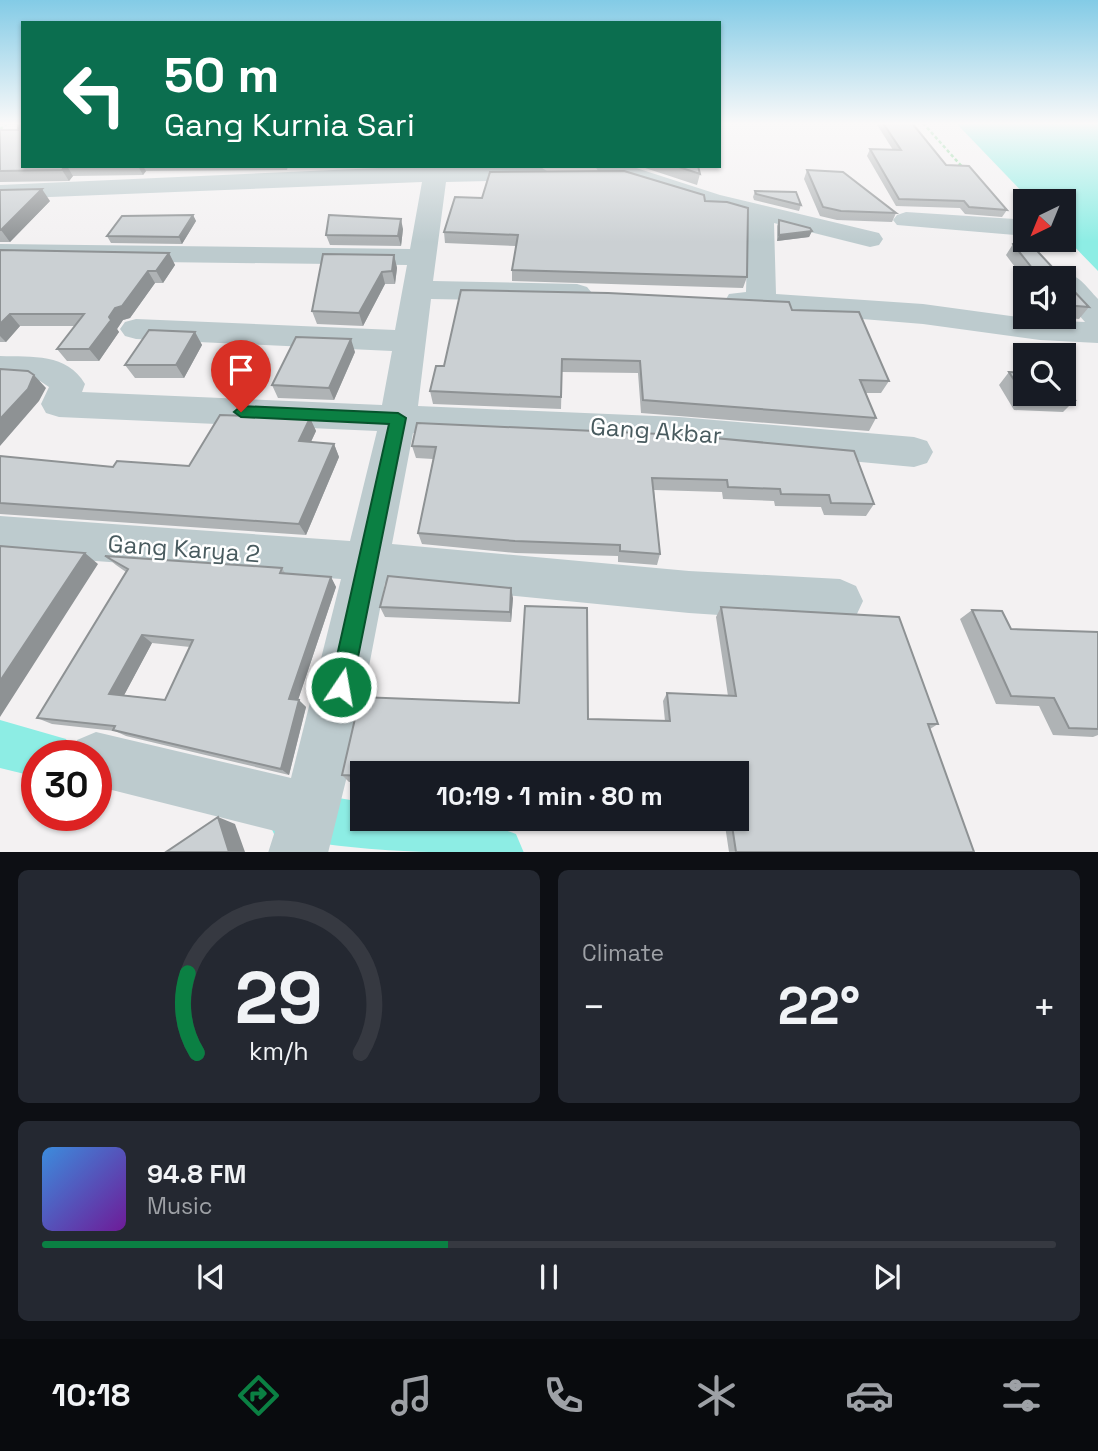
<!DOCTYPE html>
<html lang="en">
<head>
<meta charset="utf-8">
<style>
  body { margin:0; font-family:"Space Grotesk",sans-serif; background:#242831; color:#f1f3f6; height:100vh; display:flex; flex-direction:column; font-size:26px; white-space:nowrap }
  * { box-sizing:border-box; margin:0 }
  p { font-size:23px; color:#9ea1a6 }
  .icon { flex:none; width:38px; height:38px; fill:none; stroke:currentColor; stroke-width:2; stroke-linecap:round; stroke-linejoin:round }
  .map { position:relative; height:852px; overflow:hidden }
  .panel { display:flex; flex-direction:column; gap:18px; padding:18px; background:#0d0f14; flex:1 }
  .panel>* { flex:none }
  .guide { position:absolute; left:21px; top:21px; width:700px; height:147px; border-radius:0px; box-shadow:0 2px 5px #0004; background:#0b6e4f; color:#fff; overflow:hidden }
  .needle { width:46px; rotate:223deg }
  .controls { position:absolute; left:1013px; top:189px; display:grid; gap:14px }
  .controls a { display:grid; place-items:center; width:63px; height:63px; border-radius:0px; background:#171b24; box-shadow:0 2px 5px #0004; font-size:35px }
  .speed { position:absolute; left:21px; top:740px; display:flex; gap:14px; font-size:35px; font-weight:700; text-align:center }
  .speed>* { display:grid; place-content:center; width:91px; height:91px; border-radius:50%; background:#171b24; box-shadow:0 2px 5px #0004; line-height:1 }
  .speed .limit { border:10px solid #d22; background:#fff; color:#111 }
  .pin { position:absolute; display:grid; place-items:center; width:60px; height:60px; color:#fff; margin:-72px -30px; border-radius:50% 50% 50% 0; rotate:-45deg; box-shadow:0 0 7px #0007 }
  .pin .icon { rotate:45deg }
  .me { position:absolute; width:77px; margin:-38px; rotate:12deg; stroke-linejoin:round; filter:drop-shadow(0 0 5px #0008) }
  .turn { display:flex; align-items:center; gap:24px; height:147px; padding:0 28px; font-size:32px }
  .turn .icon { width:91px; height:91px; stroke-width:2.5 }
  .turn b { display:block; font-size:49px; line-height:60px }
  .big { font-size:52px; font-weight:700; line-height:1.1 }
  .panel .widget { flex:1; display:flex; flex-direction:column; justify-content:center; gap:10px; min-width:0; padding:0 24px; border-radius:10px; background:#242831 }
  .panel .dial { align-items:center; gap:0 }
  .dial svg { height:182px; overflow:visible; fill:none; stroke:#363941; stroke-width:7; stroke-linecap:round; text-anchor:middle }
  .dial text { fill:#f1f3f6; stroke:none }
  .song { display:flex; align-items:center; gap:21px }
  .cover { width:84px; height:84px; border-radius:10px; background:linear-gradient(135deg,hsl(210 70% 55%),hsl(280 70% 35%)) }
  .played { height:7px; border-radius:4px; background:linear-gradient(90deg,#0b8043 40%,#363941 40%) }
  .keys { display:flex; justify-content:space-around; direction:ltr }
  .heat { display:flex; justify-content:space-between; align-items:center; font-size:38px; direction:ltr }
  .panel .tiles { flex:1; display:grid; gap:18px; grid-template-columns:1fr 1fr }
  .widget:last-child { grid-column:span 2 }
  .trip { position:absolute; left:350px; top:761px; width:399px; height:70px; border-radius:0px; background:#171b24; box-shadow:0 2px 5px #0004; font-weight:700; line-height:70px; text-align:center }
  .menu { display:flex; height:112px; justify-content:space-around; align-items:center; background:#090b0e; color:#9ea1a6 }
  .menu .icon { width:49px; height:49px }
  .menu .selected { color:#0b8043 }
  .menu b { font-size:32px; color:#f1f3f6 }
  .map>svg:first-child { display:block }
</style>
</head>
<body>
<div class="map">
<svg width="1098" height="853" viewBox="0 0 1098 853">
  <rect width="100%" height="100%" fill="#f3f1f2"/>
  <!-- water -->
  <path fill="#8dede4" d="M956,123H1098V271L1064,236V201H1031Z"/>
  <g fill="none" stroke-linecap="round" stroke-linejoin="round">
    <!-- canal -->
    <path fill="#8dede4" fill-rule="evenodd" d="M0,720L66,739L74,756H37V777L0,768Z
      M292,790L362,802V819C414,819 467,814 516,834L524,853C445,853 347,853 274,834L266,816L274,798Z"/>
    <!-- path -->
    <path stroke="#78cf8a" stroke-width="2.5" stroke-dasharray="3.5 2.5" stroke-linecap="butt" d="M923,123L964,169
      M0,129L8,123"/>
    <!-- minor -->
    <path fill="#bdcbce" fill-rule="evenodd" d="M424,166H539L550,173L546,178L538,180L446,182L433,281L577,284L587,287L592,293L587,299L577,302L431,299L418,406L679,417L914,437L927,441L933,452L927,463L914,467L679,445L413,433L392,544L689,571L840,579L856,586L863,601L856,616L840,623L689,613L385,583L351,760L328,853H268L275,831L96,786V756H70L77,740L96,732L291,778L341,579L0,554V516L350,541L377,431L59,417L46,413L41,404L49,387L40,381L0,380V356C32,357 67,353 85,384L82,392L382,405L392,351L136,339L125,336L120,329L125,322L136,319L395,330L407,265L0,260V244L410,249L422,182L0,199V185Z
      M595,166H630L720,195L879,233L883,239L879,245L870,247L774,223L776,294L923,304L1040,320L1085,322L1064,298V278H1051L1054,274C1075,269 1084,284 1098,299V343L1040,340L923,324L729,308L725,301L729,294L746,292L748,217L598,171Z
      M906,212L1015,219L1024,221L1026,231L1015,235L897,225L893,220L897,215Z"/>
  </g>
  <!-- wall -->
  <path fill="#afb3b5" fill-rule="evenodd" d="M0,123H23V166H288L287,170L146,171L143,175L73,176L69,181L0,182V130H18V125H0Z
    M876,123H912L946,165L1007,210L1002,217L965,214L960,208L896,206L867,156L870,149L893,150Z
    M343,166H370L344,168Z
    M639,166H698L700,174L697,185Z
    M807,170L896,213L892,222L837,220L820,216L804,179Z
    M0,190L50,201L10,242H0Z
    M755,191L801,205L799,211L754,200L753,197Z
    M482,198L705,201L747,277L743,288L512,281V270L516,246L445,243L444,232Z
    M193,215L196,221L182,244L111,243L107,236Z
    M779,220L812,231L809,237L777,241V226Z
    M403,229L401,246L330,245L326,235Z
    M1024,236L1026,240H1027L1053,268L1063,269L1069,276L1071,288L1089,307L1079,319L1057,317H1064V278H1026V282L1006,255L1013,244Z
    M0,250L169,253L175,265L163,283H155L130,318L123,320L117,329L119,332L99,361H67L57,349L75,326H20L6,342H0Z
    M394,255L397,268L395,284H385L363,326L317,324L312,311Z
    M792,310L889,381L881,393H866L876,418L869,431L641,413L638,373L562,372L561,409L433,404L430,391L444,366Z
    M195,332L202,345L184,378H135L125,365Z
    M355,352L334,400L278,398L272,385Z
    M1009,372L1075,400L1063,412L1014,410L999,385Z
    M310,418L316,431L311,442L334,444L339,457L306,535L0,514V456L113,467L189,466Z
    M682,435L874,504L866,516L824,515L821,507L775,506L774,501L723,499L722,492L654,490L660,554L657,565L618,562V556L516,553L422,544L418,533L433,459L416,458L412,446Z
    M105,556L282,568L285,573L331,577L336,587L298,700L306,707L289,775L126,736L115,731L52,724L37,718L126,572L116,565ZM152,643L190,647L165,700L124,695Z
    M513,598L511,622L385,617L380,607Z
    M721,607L938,724L930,729L974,852H729L724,819H737V774H362V782H349L342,775L588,719L665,721L663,701L667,693L728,696L716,617Z
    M972,610L1011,629L1098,632V735L1093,737L1053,735L1039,706L996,704L960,619Z
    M601,819H644L645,826L641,831L601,829Z"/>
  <!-- shaded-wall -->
  <path fill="#8e9294" d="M65,166H67L73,176L69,181L62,170Z
    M138,166H143L146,171L143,175Z
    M42,189L50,201L10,242L1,230Z
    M193,215L196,221L182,244L179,237Z
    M401,219L403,229L401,246L398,236Z
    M812,231L809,237L777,241L779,235Z
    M169,253L175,265L163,283L156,271Z
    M394,255L397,268L395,284L392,271Z
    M148,271L155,283L130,318L123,320L117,329L119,332L99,361L89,349L115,308Z
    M382,272L385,284L363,326L359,313Z
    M10,314L20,326L6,342L0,336V324Z
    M195,332L202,345L184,378L176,365Z
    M351,339L355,352L334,400L329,388Z
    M34,375L46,388L39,401L0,446V419Z
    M310,418L316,431L305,454L299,441Z
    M334,444L339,457L306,535L299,524Z
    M85,553L98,564L0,717V681Z
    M331,577L336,587L296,706L289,699Z
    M511,588L513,598L511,622L510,612Z
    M142,635L152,643L121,701L109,694Z
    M299,700L306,707L289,775L281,769Z
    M218,817L235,824L245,852H229Z"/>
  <!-- building -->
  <path fill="#cbd0d3" stroke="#8e9294" stroke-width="2" fill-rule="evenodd" d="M18,123H23V166H65L62,170L0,171V130H18Z
    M883,123H912L946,165L969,166L1007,210L969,207L964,201L899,199L870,149L901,150Z
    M676,166H698L700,174Z
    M807,170L843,172L896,213L841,211L823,207Z
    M624,171L704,195L705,201L727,202L748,208L747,277L512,270L518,235L444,232L455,197L482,198L490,172Z
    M42,189L1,230H0V190Z
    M755,191L796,192L801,205L756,194Z
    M193,215L179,237L107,236L122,216Z
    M329,215L401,219L398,236L326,235Z
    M779,220L810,228L812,231L779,235Z
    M1024,236L1026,240H1027L1053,268L1063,269L1069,276L1071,288L1089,307L1064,305V278H1040L1013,244Z
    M0,250L169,253L156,271H148L122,306L115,308L109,317L111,320L89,349H57L84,314H10L0,324Z
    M323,254L394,255L392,271L382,272L359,313L312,311Z
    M461,290L608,293L789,302L792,310L859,312L889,381L860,380L876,418L643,400L640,361L562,359L561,397L430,391L436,366H444Z
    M149,330L195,332L176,365H125Z
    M296,337L351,339L329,388L272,385Z
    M0,369L28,371L34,375L28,389L0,419Z
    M1009,372L1026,373V394H1064V384L1075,400L1025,397Z
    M220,415L310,418L299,441L334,444L299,524L0,503V456L113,467L117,461L189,466Z
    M417,423L682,435L854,451L874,504L831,503L829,495L781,494L780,489L728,487L727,480L652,478L660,554L620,551V545L515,541L418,533L436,447L412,446Z
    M0,546L85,553L0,681Z
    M105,556L282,568L280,573L331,577L289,699L299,700L281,769L113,730L115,726L37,718L128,569ZM142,635L193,640L165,700L109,694Z
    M388,576L511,588L510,612L380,607Z
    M525,606L587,608L588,719L670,721L667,693L736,696L721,607L899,617L938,724H928L974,852H736L731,819H737V774L641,770V774H362V776L342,775L360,697L519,703Z
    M972,610L1002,611L1011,629L1098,632V729L1069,728L1054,698L1011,696Z
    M218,817L229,852H166Z
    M603,819H644L645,826L603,824Z"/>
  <!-- sky -->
  <linearGradient id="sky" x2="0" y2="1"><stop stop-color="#83cbe6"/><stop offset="0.51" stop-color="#faf9f9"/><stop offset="1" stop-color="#faf9f9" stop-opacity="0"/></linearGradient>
  <rect width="1098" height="242" fill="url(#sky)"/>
  <!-- route -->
  <path fill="#0b8043" stroke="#07532c" stroke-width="2" d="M241,406L398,413L406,418L352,687L348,694L341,698L333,694L330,687L389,424L241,417L234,412Z"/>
  <g text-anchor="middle" stroke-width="5" stroke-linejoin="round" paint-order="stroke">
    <!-- street labels -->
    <g font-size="24" fill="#495b5f" stroke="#fff">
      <text transform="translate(656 431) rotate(4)" y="8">Gang Akbar</text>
      <text transform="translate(184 549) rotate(4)" y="8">Gang Karya 2</text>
    </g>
  </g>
</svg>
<div class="controls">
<a><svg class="needle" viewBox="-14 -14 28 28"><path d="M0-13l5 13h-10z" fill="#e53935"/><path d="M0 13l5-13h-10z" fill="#9ea1a6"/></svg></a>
<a><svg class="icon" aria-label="sound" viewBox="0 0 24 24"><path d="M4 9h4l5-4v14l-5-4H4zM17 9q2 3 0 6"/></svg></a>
<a><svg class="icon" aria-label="search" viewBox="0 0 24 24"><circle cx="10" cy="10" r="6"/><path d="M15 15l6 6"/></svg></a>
</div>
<div class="speed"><div class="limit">30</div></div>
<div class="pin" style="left:241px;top:412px;background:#d93025"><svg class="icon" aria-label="arrive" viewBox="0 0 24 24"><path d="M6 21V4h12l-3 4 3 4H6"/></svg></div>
<svg class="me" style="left:341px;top:687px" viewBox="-20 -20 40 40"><circle r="17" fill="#0b8043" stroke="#fff" stroke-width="3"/><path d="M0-11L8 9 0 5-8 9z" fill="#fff"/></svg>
<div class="trip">10:19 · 1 min · 80 m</div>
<div class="guide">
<div class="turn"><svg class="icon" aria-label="left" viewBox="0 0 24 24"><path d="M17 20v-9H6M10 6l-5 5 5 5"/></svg><div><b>50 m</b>Gang Kurnia Sari</div></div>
</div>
</div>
<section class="panel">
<div class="tiles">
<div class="widget dial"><svg viewBox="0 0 100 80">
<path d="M14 69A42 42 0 1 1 86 69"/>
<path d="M14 69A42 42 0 0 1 10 34" stroke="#0b8043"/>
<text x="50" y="56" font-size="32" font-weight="700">29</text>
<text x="50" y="72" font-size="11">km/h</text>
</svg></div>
<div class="widget"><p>Climate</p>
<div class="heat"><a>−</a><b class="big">22°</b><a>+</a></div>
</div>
<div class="widget">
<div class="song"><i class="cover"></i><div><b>94.8 FM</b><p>Music</p></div></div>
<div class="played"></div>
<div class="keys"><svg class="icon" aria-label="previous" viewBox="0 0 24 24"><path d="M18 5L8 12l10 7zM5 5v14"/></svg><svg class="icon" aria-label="pause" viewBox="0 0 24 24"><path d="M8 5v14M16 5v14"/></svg><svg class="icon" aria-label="next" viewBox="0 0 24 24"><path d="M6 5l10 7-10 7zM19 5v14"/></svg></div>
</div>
</div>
</section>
<nav class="menu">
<b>10:18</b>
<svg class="icon selected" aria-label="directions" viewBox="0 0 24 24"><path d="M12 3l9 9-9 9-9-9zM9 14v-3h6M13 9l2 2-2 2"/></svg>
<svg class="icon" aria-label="music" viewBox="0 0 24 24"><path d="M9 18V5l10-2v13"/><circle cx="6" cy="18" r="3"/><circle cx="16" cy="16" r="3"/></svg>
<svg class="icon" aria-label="phone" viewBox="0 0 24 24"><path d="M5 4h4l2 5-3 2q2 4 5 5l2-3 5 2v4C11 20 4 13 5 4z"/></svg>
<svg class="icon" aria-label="climate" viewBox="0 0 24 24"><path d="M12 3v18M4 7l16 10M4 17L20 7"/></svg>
<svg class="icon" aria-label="car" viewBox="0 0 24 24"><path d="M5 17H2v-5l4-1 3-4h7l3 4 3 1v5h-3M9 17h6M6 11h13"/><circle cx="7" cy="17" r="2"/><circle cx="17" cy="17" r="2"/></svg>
<svg class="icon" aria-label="filters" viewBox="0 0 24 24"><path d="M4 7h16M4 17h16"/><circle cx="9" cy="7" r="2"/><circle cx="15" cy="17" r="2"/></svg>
</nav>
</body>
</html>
